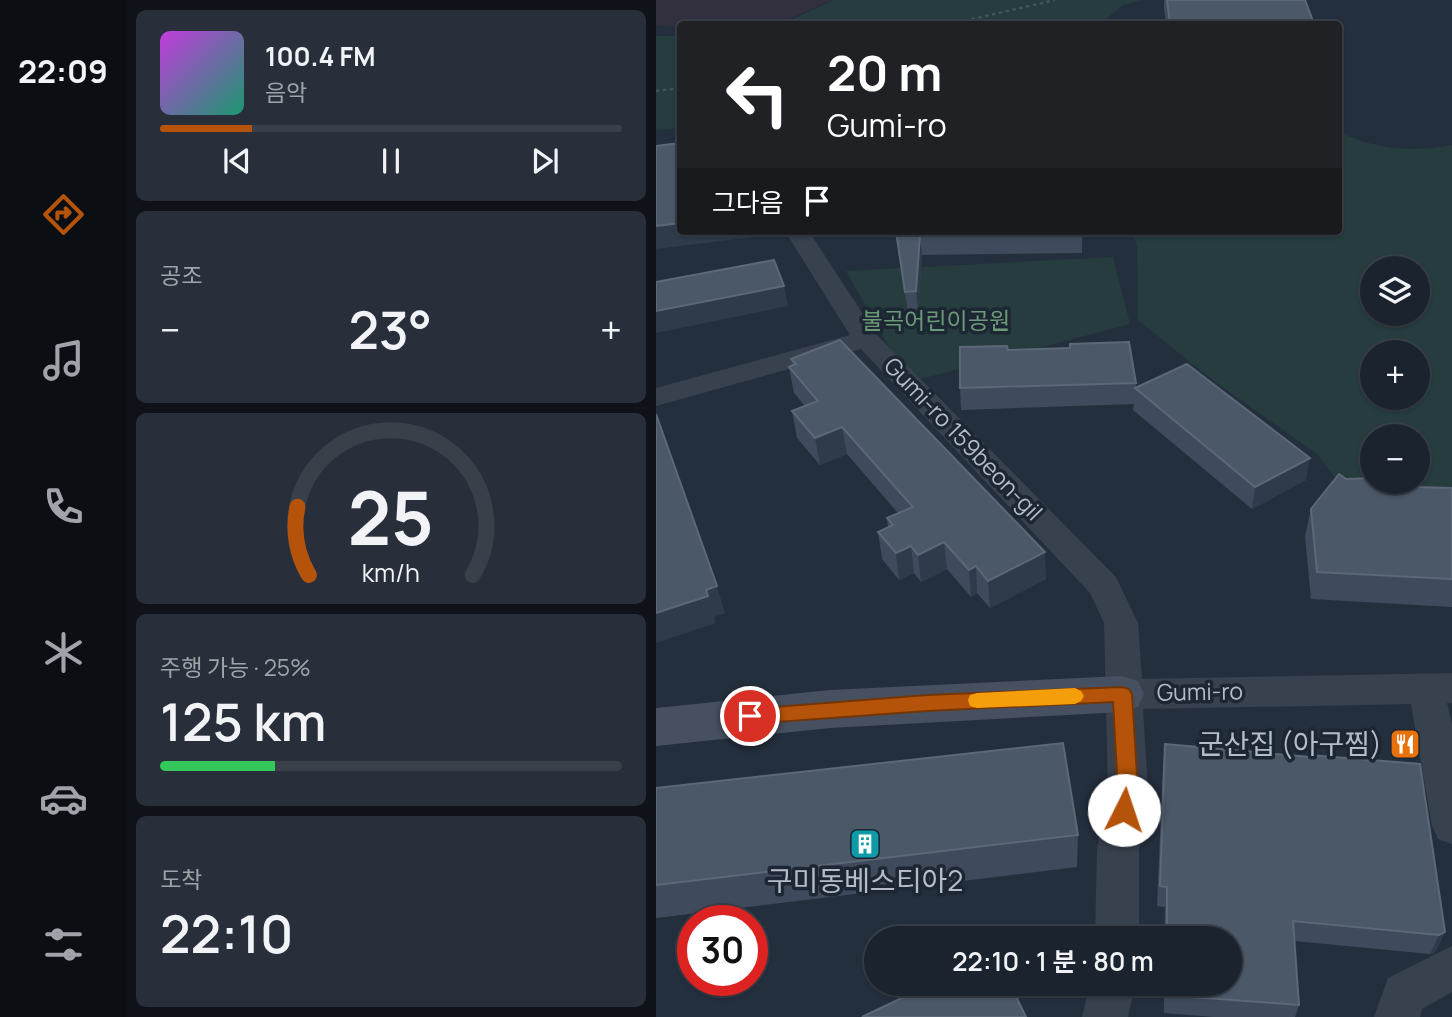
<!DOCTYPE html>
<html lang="ko">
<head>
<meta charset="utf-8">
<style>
  body { margin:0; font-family:Manrope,"Noto Sans KR",sans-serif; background:#282f3a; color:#f1f3f6; height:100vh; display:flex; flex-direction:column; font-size:26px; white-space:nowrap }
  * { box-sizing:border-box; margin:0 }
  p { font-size:23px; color:#a0a4aa }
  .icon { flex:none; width:38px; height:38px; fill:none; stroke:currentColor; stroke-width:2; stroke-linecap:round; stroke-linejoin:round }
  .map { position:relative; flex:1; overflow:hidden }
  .details { display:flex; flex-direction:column; gap:10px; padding:10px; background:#0f1319; width:530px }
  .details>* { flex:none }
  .guide { position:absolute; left:21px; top:21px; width:665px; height:214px; border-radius:7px; box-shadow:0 2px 5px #0004,0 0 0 2px #39404a; background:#202124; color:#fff; overflow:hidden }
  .tools { position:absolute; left:704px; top:256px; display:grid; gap:14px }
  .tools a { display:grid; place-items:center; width:70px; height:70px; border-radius:50%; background:#1b232e; box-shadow:0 2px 5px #0004,0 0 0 2px #39404a; font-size:35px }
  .speed { position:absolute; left:21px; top:905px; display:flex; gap:14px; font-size:35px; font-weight:700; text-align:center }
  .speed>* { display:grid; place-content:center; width:91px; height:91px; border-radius:50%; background:#1b232e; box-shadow:0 2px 5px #0004,0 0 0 2px #39404a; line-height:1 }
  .speed .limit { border:10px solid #d22; background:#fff; color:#111 }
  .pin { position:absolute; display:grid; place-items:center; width:60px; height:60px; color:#fff; margin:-30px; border:4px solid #fff; border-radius:50%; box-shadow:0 2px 7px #0007 }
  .me { position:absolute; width:77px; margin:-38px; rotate:4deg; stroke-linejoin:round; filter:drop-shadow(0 0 5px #0008) }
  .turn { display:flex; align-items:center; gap:24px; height:147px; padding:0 35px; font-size:32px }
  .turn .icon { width:91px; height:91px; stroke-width:2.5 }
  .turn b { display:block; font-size:49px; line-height:60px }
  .then { display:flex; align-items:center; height:66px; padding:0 35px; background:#0003; gap:14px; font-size:26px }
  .big { font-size:52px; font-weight:600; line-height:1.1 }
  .details .tile { flex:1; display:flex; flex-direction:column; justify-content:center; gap:10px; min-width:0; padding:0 24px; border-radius:10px; background:#282f3a }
  .details .dial { align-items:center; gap:0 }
  .dial svg { height:182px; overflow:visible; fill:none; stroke:#39404a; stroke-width:7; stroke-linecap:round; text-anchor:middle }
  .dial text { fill:#f1f3f6; stroke:none }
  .song { display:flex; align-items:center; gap:21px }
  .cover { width:84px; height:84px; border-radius:10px; background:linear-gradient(135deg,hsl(290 70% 55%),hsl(160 70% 35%)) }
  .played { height:7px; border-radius:4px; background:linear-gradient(90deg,#b45309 20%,#39404a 20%) }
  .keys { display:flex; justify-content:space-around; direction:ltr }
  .heat { display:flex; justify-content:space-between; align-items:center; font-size:38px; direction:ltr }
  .charge { height:10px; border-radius:5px; background:linear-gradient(90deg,#34c759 25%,#39404a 0) }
  .trip { position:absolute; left:208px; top:926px; width:378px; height:70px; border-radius:35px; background:#1b232e; box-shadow:0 2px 5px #0004,0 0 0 2px #39404a; font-weight:600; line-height:70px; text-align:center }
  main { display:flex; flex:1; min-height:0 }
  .dock { display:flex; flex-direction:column; width:126px; justify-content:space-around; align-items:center; background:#0b0e12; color:#a0a4aa }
  .dock .icon { width:49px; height:49px }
  .dock .active { color:#b45309 }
  .dock b { font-size:32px; color:#f1f3f6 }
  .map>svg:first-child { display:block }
</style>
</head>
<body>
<main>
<nav class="dock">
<b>22:09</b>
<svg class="icon active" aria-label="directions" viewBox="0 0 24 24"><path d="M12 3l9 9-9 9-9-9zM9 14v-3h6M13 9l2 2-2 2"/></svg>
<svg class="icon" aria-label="music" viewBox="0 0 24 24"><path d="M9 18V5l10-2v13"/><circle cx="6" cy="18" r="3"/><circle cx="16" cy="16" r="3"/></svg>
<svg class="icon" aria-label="phone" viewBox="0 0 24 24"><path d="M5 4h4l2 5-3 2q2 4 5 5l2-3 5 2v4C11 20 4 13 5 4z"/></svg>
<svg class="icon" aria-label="climate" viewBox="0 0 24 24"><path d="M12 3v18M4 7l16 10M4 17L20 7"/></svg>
<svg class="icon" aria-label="car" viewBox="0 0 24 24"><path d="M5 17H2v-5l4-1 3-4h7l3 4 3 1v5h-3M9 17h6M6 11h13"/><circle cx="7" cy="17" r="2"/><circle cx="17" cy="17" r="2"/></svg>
<svg class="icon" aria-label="filters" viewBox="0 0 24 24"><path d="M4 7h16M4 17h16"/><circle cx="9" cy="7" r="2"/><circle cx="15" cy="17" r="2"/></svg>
</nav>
<section class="details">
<div class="tile">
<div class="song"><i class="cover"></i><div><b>100.4 FM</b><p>음악</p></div></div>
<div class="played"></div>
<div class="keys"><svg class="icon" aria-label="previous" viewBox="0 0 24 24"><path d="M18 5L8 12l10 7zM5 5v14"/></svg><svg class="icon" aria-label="pause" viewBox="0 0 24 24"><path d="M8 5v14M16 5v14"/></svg><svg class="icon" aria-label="next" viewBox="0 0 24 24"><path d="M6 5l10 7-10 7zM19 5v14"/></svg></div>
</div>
<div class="tile"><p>공조</p>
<div class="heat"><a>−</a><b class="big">23°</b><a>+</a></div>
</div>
<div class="tile dial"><svg viewBox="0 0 100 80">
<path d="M14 69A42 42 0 1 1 86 69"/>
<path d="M14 69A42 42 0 0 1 9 39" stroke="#b45309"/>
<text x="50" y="56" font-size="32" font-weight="700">25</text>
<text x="50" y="72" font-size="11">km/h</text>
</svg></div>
<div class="tile"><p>주행 가능 · 25%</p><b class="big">125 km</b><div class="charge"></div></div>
<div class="tile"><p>도착</p><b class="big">22:10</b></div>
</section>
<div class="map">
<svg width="796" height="1017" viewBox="0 0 796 1017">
  <rect width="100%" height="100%" fill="#242f3e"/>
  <!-- medical -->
  <path fill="#32303f" d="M0,0H175L133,19L112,24L24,27L0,26Z"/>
  <!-- green -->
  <path fill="#263c3f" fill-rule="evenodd" d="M178,0H487L467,5L444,24H126Z
    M0,36H24V128L0,130Z
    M683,132C719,149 756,153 796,145V504L687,489L661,454L555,379L482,320L481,247L477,231H682ZM716,268H761V313H716ZM716,352H761V397H716ZM716,436H761V481H716Z
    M457,257L474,324L253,382L190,271Z"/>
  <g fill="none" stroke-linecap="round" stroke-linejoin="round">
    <!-- path -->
    <path stroke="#3f5557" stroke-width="2.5" stroke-dasharray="3.5 3.5" stroke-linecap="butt" d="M295,24L399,0
      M0,91L24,88"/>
    <!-- street -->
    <path fill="#38414e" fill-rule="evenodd" d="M135,231H159L156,236L220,334L460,577L482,623L486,679L796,673V703H791L796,724V844L782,839L776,826L755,704L487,709L492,791L483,849V938H439L441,849L452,791L448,623L434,593L205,349L0,406V388L194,335L132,236Z
      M796,946V992L766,1009L764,1017H718L732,978Z
      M434,984H479L472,1017H426Z"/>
    <!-- secondary -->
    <path fill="#465061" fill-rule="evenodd" d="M466,676L482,681L488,694L482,707L466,712L174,728L0,746V708L174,690Z"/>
  </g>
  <!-- wall -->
  <path fill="#3f4b5c" d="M508,0H649L658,24H510L508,8Z
    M239,231H426V253L266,255L262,312H252Z
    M414,344L480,383V388L650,480L596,509L477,410L478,404L305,410L304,388L352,350L413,348Z
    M135,359L390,579L334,608L321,593L315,597L291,569L265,582L258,573L243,580L226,559L222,532L232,527L231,518L242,513L191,454L164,465L141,438L136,411L149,406L138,393L133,367L136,365Z
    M690,479L724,486L796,488V607L655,599L649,536L655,509Z
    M509,744L654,757V755L789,932L779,952L774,954L638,941L643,1005L639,1017H558L508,1013V984H574V938H508L509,907L501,906L507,765Z
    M0,788L422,835L421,867L0,918Z"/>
  <!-- shaded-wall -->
  <path fill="#2f3b4b" d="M24,223V231H129L130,233L0,249V226Z
    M264,235L266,255L262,312L260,291Z
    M128,286L132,306L0,333V311Z
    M186,427L191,454L164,465L159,438Z
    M654,458L650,480L596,509L599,487Z
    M288,542L291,569L265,582L262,555Z
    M255,546L258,573L243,580L240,553Z
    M389,552L390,579L334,608L332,581Z
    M320,566L321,593L315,597L313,570Z
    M61,586L69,613L58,617L60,623L0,643V613L50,590Z
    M789,932L779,952L774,954L783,935Z"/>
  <!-- building -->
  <path fill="#4b5868" stroke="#5c6777" stroke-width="2" d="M511,0H649L658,24H514Z
    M24,143V223L0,226V146Z
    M240,231H426L427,232L264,235L260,291L249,292Z
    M118,260L128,286L0,311V282Z
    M184,340L389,552L332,581L320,566L313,570L288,542L262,555L255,546L240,553L222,532L237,525L231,518L257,507L186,427L159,438L136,411L162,401L133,367L140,364L135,359Z
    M473,342L480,383L304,388V347L351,346L352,350L414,348V344Z
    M531,364L654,458L599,487L479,388Z
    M0,414L61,586L50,590L52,596L0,613Z
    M683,474L690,479L716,478V481H720L724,486L796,488V579L661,572L655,509Z
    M407,743L422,835L0,885V788Z
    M509,744L654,757V755L764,764L789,932L783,935L637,921L643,1005L511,995V984H574V938H511V887L504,886Z
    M275,984H354L370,1017H206Z"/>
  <!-- route -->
  <path fill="#b45309" stroke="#753606" stroke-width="2" d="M466,687L473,689L476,694L482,791L476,816L468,819L461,816L458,810L462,791L457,702L271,711L94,724L87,722L84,716L87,711L94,709L271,695Z"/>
  <!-- slow -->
  <path fill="#f59e0b" d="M419,688L425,691L428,696L425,701L419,704L321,708L314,706L312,700L314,695L321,693Z"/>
  <!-- icons -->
  <defs>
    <g id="restaurant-square" transform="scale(1.575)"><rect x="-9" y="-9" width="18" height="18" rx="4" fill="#e8710a" stroke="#1d2633"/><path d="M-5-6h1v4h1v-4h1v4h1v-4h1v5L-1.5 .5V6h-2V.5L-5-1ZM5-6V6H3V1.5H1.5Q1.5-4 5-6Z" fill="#fff"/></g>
    <g id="building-square" transform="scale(1.575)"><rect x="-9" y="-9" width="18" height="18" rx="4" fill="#0f9aa8" stroke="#1d2633"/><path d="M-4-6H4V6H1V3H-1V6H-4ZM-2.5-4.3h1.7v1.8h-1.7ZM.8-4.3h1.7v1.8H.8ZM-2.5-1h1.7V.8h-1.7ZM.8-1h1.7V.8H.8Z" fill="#fff"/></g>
  </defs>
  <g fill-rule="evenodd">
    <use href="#restaurant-square" x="749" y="744"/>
    <use href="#building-square" x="209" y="844"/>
  </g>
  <g text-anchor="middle" stroke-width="7" stroke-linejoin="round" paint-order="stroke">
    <!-- park labels -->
    <g font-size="23" fill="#6b9a76" stroke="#1d2633">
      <text x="280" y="329">불곡어린이공원</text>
    </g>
    <!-- street labels -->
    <g font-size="23" fill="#b4bcc9" stroke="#1d2633">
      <text transform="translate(307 439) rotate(46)" y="8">Gumi-ro 159beon-gil</text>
      <text transform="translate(544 692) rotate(-1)" y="8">Gumi-ro</text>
    </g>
    <!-- near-poi labels -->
    <g font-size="28" fill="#b4bcc9" stroke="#1d2633" text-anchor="end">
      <text x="726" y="754">군산집 (아구찜)</text>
      <text x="209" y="891" text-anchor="middle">구미동베스티아2</text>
    </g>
  </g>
</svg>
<div class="tools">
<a><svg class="icon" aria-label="layers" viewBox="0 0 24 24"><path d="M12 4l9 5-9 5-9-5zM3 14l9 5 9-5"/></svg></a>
<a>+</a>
<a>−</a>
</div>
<div class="speed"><div class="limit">30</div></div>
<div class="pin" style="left:94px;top:716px;background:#d93025"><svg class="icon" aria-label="arrive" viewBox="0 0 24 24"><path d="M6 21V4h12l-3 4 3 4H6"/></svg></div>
<svg class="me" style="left:468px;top:810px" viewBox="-20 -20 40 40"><circle r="19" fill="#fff"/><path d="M0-13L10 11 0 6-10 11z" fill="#b45309"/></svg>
<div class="trip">22:10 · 1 분 · 80 m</div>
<div class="guide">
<div class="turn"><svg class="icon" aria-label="left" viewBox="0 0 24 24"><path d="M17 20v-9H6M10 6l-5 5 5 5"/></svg><div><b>20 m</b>Gumi-ro</div></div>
<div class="then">그다음<svg class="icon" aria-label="arrive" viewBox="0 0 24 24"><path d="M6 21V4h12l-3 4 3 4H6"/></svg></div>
</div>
</div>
</main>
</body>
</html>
